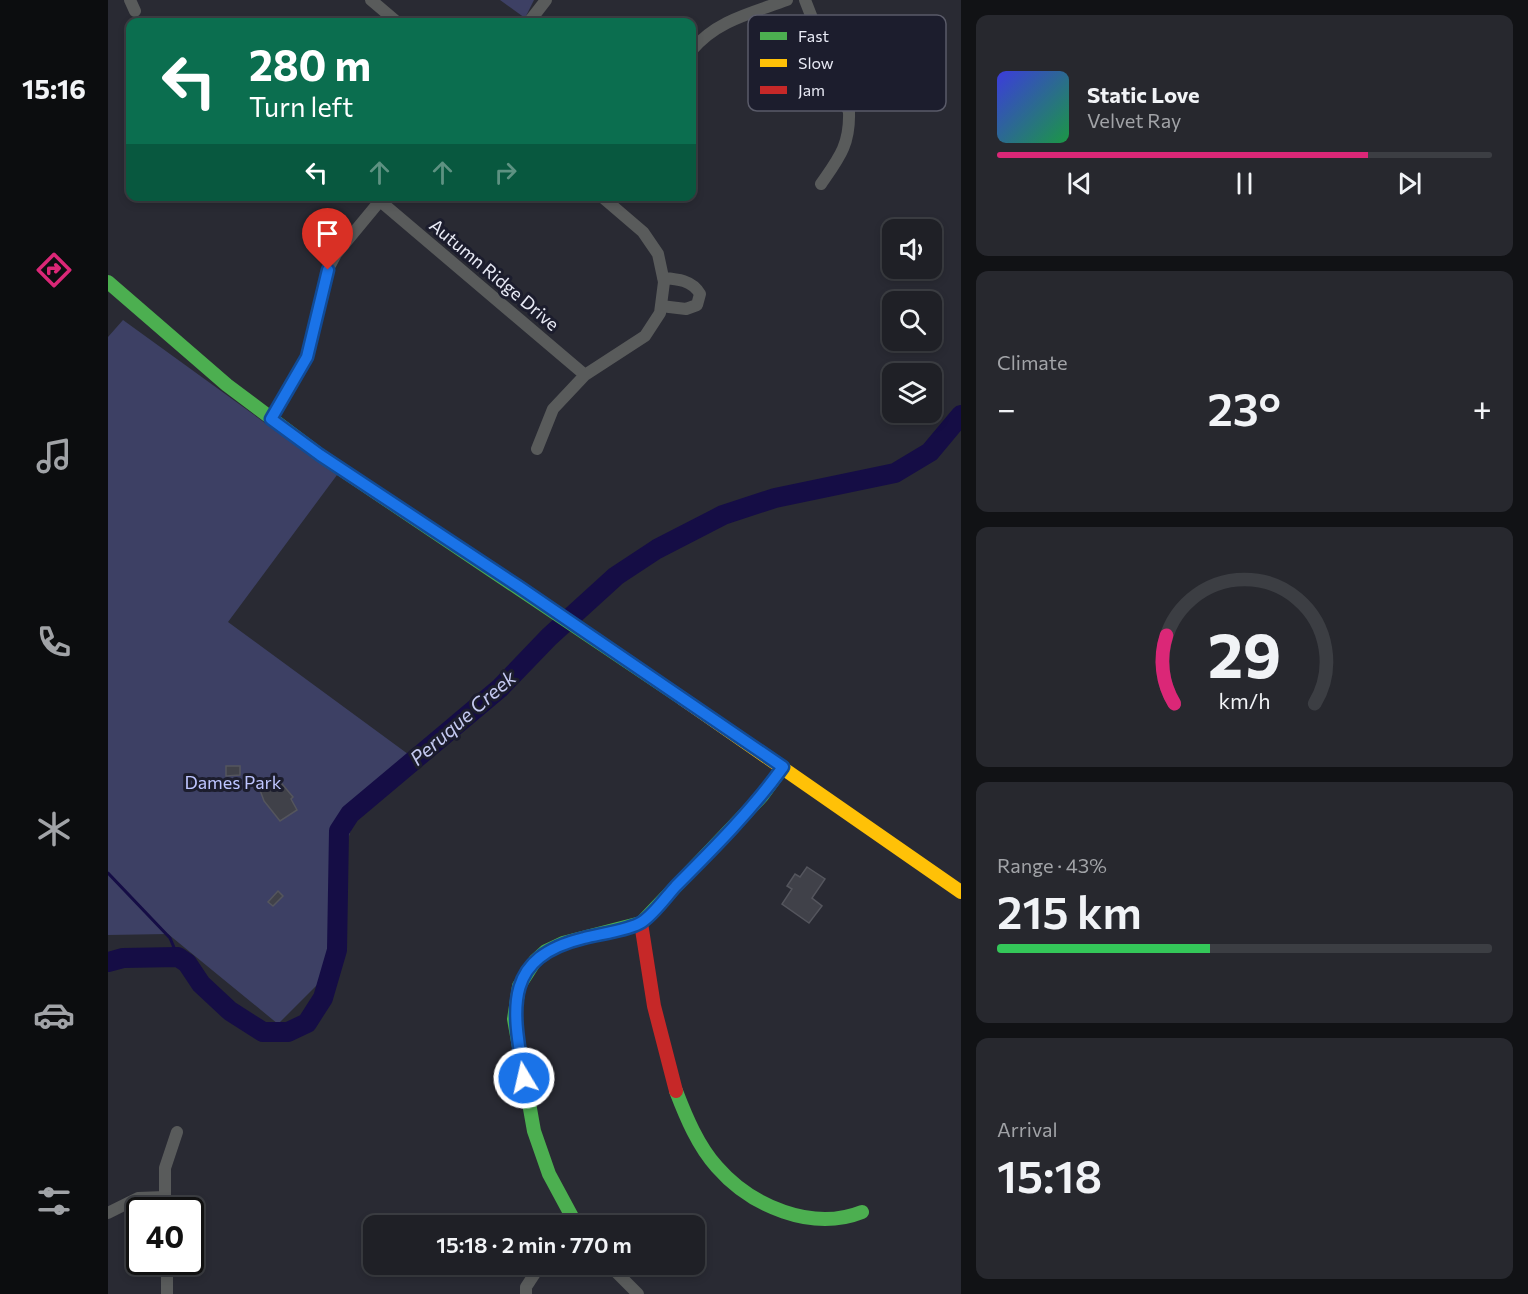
<!DOCTYPE html>
<html lang="en">
<head>
<meta charset="utf-8">
<style>
  body { margin:0; font-family:Commissioner,sans-serif; background:#27282e; color:#f1f3f6; height:100vh; display:flex; flex-direction:column; font-size:22px; white-space:nowrap }
  * { box-sizing:border-box; margin:0 }
  p { font-size:20px; color:#a1a3a7 }
  .icon { flex:none; width:33px; height:33px; fill:none; stroke:currentColor; stroke-width:2; stroke-linecap:round; stroke-linejoin:round }
  .map { position:relative; flex:1; overflow:hidden }
  .panel { display:flex; flex-direction:column; gap:15px; padding:15px; background:#111215; width:567px }
  .panel>* { flex:none }
  .top-card { position:absolute; left:18px; top:18px; width:570px; height:183px; border-radius:12px; box-shadow:0 3px 9px #0003,0 0 0 2px #3c3e43; background:#0b6e4f; color:#fff; overflow:hidden }
  .tools { position:absolute; left:774px; top:219px; display:grid; gap:12px }
  .tools a { display:grid; place-items:center; width:60px; height:60px; border-radius:12px; background:#1f2026; box-shadow:0 3px 9px #0003,0 0 0 2px #3c3e43; font-size:30px }
  .speed { position:absolute; left:18px; top:1197px; display:flex; gap:12px; font-size:30px; font-weight:700; text-align:center }
  .speed>* { display:grid; place-content:center; width:78px; height:78px; border-radius:50%; background:#1f2026; box-shadow:0 3px 9px #0003,0 0 0 2px #3c3e43; line-height:1 }
  .speed .limit { border:3px solid #111; border-radius:9px; background:#fff; color:#111 }
  .pin { position:absolute; display:grid; place-items:center; width:51px; height:51px; color:#fff; margin:-62px -26px; border-radius:50% 50% 50% 0; rotate:-45deg; box-shadow:0 0 6px #0007 }
  .pin .icon { rotate:45deg }
  .me { position:absolute; width:66px; margin:-33px; rotate:351deg; stroke-linejoin:round; filter:drop-shadow(0 0 4px #0008) }
  .turn { display:flex; align-items:center; gap:21px; height:126px; padding:0 24px; font-size:27px }
  .turn .icon { width:78px; height:78px; stroke-width:2.5 }
  .turn b { display:block; font-size:42px; line-height:51px }
  .lanes { display:flex; align-items:center; height:57px; padding:0 24px; background:#0003; justify-content:center; gap:30px; direction:ltr }
  .lanes .off { opacity:.35 }
  .big { font-size:45px; font-weight:600; line-height:1.1 }
  .panel .widget { flex:1; display:flex; flex-direction:column; justify-content:center; gap:9px; min-width:0; padding:0 21px; border-radius:12px; background:#27282e }
  .panel .dial { align-items:center; gap:0 }
  .dial svg { height:156px; overflow:visible; fill:none; stroke:#3c3e43; stroke-width:7; stroke-linecap:round; text-anchor:middle }
  .dial text { fill:#f1f3f6; stroke:none }
  .song { display:flex; align-items:center; gap:18px }
  .cover { width:72px; height:72px; border-radius:9px; background:linear-gradient(135deg,hsl(240 70% 55%),hsl(140 70% 35%)) }
  .played { height:6px; border-radius:3px; background:linear-gradient(90deg,#db2777 75%,#3c3e43 75%) }
  .keys { display:flex; justify-content:space-around; direction:ltr }
  .heat { display:flex; justify-content:space-between; align-items:center; font-size:33px; direction:ltr }
  .charge { height:9px; border-radius:4px; background:linear-gradient(90deg,#34c759 43%,#3c3e43 0) }
  .trip { position:absolute; left:255px; top:1215px; width:342px; height:60px; border-radius:12px; background:#1f2026; box-shadow:0 3px 9px #0003,0 0 0 2px #3c3e43; font-weight:600; line-height:60px; text-align:center }
  main { display:flex; flex:1; min-height:0 }
  .tab-bar { display:flex; flex-direction:column; width:108px; justify-content:space-around; align-items:center; background:#0c0d0f; color:#a1a3a7 }
  .tab-bar .icon { width:42px; height:42px }
  .tab-bar .active { color:#db2777 }
  .tab-bar b { font-size:27px; color:#f1f3f6 }
  .map>svg:first-child { display:block }
</style>
</head>
<body>
<main>
<nav class="tab-bar">
<b>15:16</b>
<svg class="icon active" aria-label="directions" viewBox="0 0 24 24"><path d="M12 3l9 9-9 9-9-9zM9 14v-3h6M13 9l2 2-2 2"/></svg>
<svg class="icon" aria-label="music" viewBox="0 0 24 24"><path d="M9 18V5l10-2v13"/><circle cx="6" cy="18" r="3"/><circle cx="16" cy="16" r="3"/></svg>
<svg class="icon" aria-label="phone" viewBox="0 0 24 24"><path d="M5 4h4l2 5-3 2q2 4 5 5l2-3 5 2v4C11 20 4 13 5 4z"/></svg>
<svg class="icon" aria-label="climate" viewBox="0 0 24 24"><path d="M12 3v18M4 7l16 10M4 17L20 7"/></svg>
<svg class="icon" aria-label="car" viewBox="0 0 24 24"><path d="M5 17H2v-5l4-1 3-4h7l3 4 3 1v5h-3M9 17h6M6 11h13"/><circle cx="7" cy="17" r="2"/><circle cx="17" cy="17" r="2"/></svg>
<svg class="icon" aria-label="filters" viewBox="0 0 24 24"><path d="M4 7h16M4 17h16"/><circle cx="9" cy="7" r="2"/><circle cx="15" cy="17" r="2"/></svg>
</nav>
<div class="map">
<svg width="853" height="1294" viewBox="0 0 853 1294">
  <rect width="100%" height="100%" fill="#292a33"/>
  <!-- green -->
  <path fill="#3d4064" d="M392,0H426L417,18Z
    M15,320L229,475L120,622L304,757L247,814L225,895V969L170,1024L60,934L0,935V337Z"/>
  <g fill="none" stroke-linecap="round" stroke-linejoin="round">
    <!-- stream -->
    <path stroke="#150d45" stroke-width="3" d="M0,873L62,938L70,957"/>
    <!-- river -->
    <path stroke="#150d45" stroke-width="20" d="M0,962L15,958L70,957L79,963L93,984L122,1011L155,1032H180L199,1023L215,998L229,950L231,831L242,814L392,688L441,637L508,576L549,549L615,515L667,498L787,473L822,452L853,415"/>
  </g>
  <!-- building -->
  <path fill="#404149" stroke="#54555d" stroke-width="1.5" d="M118,766H132V775L118,776Z
    M169,778L185,797L183,799L189,810L172,821L156,801L152,790Z
    M699,867L717,879L704,898L714,906L701,923L674,904L684,889L679,886L687,874L692,877Z
    M170,891L175,896L165,906L160,902Z"/>
  <g fill="none" stroke-linecap="round" stroke-linejoin="round">
    <!-- street -->
    <path stroke="#595b5b" stroke-width="12" d="M22,0L27,11
      M263,0L289,22
      M697,0L741,112C742,145 731,158 713,184
      M421,22L438,0
      M584,50C609,20 644,13 679,0
      M272,201L477,375
      M553,306L578,309L589,305L592,294C584,280 569,279 555,278
      M163,419L199,357L220,269L228,254L276,196
      M429,449L445,409L477,375L537,336L552,313L556,282L550,254L535,232L493,196
      M57,1210V1168L69,1132
      M0,1213L30,1198L57,1197
      M59,1262V1294
      M500,1264L530,1294
      M418,1294V1287L433,1264"/>
    <!-- fast -->
    <path stroke="#4caf50" stroke-width="14" d="M0,282L119,385L212,455L575,699
      M568,1091C578,1117 590,1146 609,1167C643,1206 704,1232 754,1212
      M469,1226L441,1174L426,1131L406,1019L411,986L427,961L438,951L455,943L533,923L654,796L675,767"/>
    <!-- slow -->
    <path stroke="#ffc107" stroke-width="14" d="M575,699L853,892"/>
    <!-- jam -->
    <path stroke="#c62828" stroke-width="14" d="M533,923L546,1006L568,1091"/>
  </g>
  <g fill="none" stroke-linecap="round" stroke-linejoin="round">
    <!-- route casing -->
    <g stroke="#114b97" stroke-width="15">
      <path id="route" d="M220,270L199,357L163,419L212,455L410,586L675,767C644,810 606,848 568,886C558,897 546,914 534,922C522,930 491,934 476,938C393,958 405,1010 416,1078"/>
    </g>
    <!-- route -->
    <use href="#route" stroke="#1a73e8" stroke-width="10"/>
  </g>
  <g text-anchor="middle" stroke-width="6" stroke-linejoin="round" paint-order="stroke">
    <!-- street labels -->
    <g font-size="18" fill="#e9ebf6" stroke="#1c1d2d">
      <text transform="translate(386 275) rotate(40)" y="6">Autumn Ridge Drive</text>
    </g>
    <!-- park labels -->
    <g font-size="18" fill="#bec5ff" stroke="#1c1d2d">
      <text x="125" y="789">Dames Park</text>
    </g>
    <!-- water labels -->
    <g font-size="20" font-style="italic" fill="#c5caf1" stroke="#1c1d2d">
      <text transform="translate(355 718) rotate(-41)" y="7">Peruque Creek</text>
    </g>
  </g>
  <!-- legend -->
  <rect x="640" y="15" width="198" height="96" rx="9" fill="#1c1d2d" stroke="#5a5b69" stroke-width="1.5"/>
  <rect x="652" y="32" width="27" height="8" fill="#4caf50"/>
  <rect x="652" y="59" width="27" height="8" fill="#ffc107"/>
  <rect x="652" y="86" width="27" height="8" fill="#c62828"/>
  <g font-size="16" fill="#e9ebf6">
    <text x="690" y="42">Fast</text>
    <text x="690" y="69">Slow</text>
    <text x="690" y="96">Jam</text>
  </g>
</svg>
<div class="tools">
<a><svg class="icon" aria-label="sound" viewBox="0 0 24 24"><path d="M4 9h4l5-4v14l-5-4H4zM17 9q2 3 0 6"/></svg></a>
<a><svg class="icon" aria-label="search" viewBox="0 0 24 24"><circle cx="10" cy="10" r="6"/><path d="M15 15l6 6"/></svg></a>
<a><svg class="icon" aria-label="layers" viewBox="0 0 24 24"><path d="M12 4l9 5-9 5-9-5zM3 14l9 5 9-5"/></svg></a>
</div>
<div class="speed"><div class="limit">40</div></div>
<div class="pin" style="left:220px;top:270px;background:#d93025"><svg class="icon" aria-label="arrive" viewBox="0 0 24 24"><path d="M6 21V4h12l-3 4 3 4H6"/></svg></div>
<svg class="me" style="left:416px;top:1078px" viewBox="-20 -20 40 40"><circle r="17" fill="#1a73e8" stroke="#fff" stroke-width="3"/><path d="M0-11L8 9 0 5-8 9z" fill="#fff"/></svg>
<div class="trip">15:18 · 2 min · 770 m</div>
<div class="top-card">
<div class="turn"><svg class="icon" aria-label="left" viewBox="0 0 24 24"><path d="M17 20v-9H6M10 6l-5 5 5 5"/></svg><div><b>280 m</b>Turn left</div></div>
<div class="lanes"><svg class="icon" aria-label="left" viewBox="0 0 24 24"><path d="M17 20v-9H6M10 6l-5 5 5 5"/></svg><svg class="icon off" aria-label="ahead" viewBox="0 0 24 24"><path d="M12 20V5M6 11l6-6 6 6"/></svg><svg class="icon off" aria-label="ahead" viewBox="0 0 24 24"><path d="M12 20V5M6 11l6-6 6 6"/></svg><svg class="icon off" aria-label="right" viewBox="0 0 24 24"><path d="M7 20v-9h11M14 6l5 5-5 5"/></svg></div>
</div>
</div>
<section class="panel">
<div class="widget">
<div class="song"><i class="cover"></i><div><b>Static Love</b><p>Velvet Ray</p></div></div>
<div class="played"></div>
<div class="keys"><svg class="icon" aria-label="previous" viewBox="0 0 24 24"><path d="M18 5L8 12l10 7zM5 5v14"/></svg><svg class="icon" aria-label="pause" viewBox="0 0 24 24"><path d="M8 5v14M16 5v14"/></svg><svg class="icon" aria-label="next" viewBox="0 0 24 24"><path d="M6 5l10 7-10 7zM19 5v14"/></svg></div>
</div>
<div class="widget"><p>Climate</p>
<div class="heat"><a>−</a><b class="big">23°</b><a>+</a></div>
</div>
<div class="widget dial"><svg viewBox="0 0 100 80">
<path d="M14 69A42 42 0 1 1 86 69"/>
<path d="M14 69A42 42 0 0 1 10 34" stroke="#db2777"/>
<text x="50" y="56" font-size="32" font-weight="700">29</text>
<text x="50" y="72" font-size="11">km/h</text>
</svg></div>
<div class="widget"><p>Range · 43%</p><b class="big">215 km</b><div class="charge"></div></div>
<div class="widget"><p>Arrival</p><b class="big">15:18</b></div>
</section>
</main>
</body>
</html>
